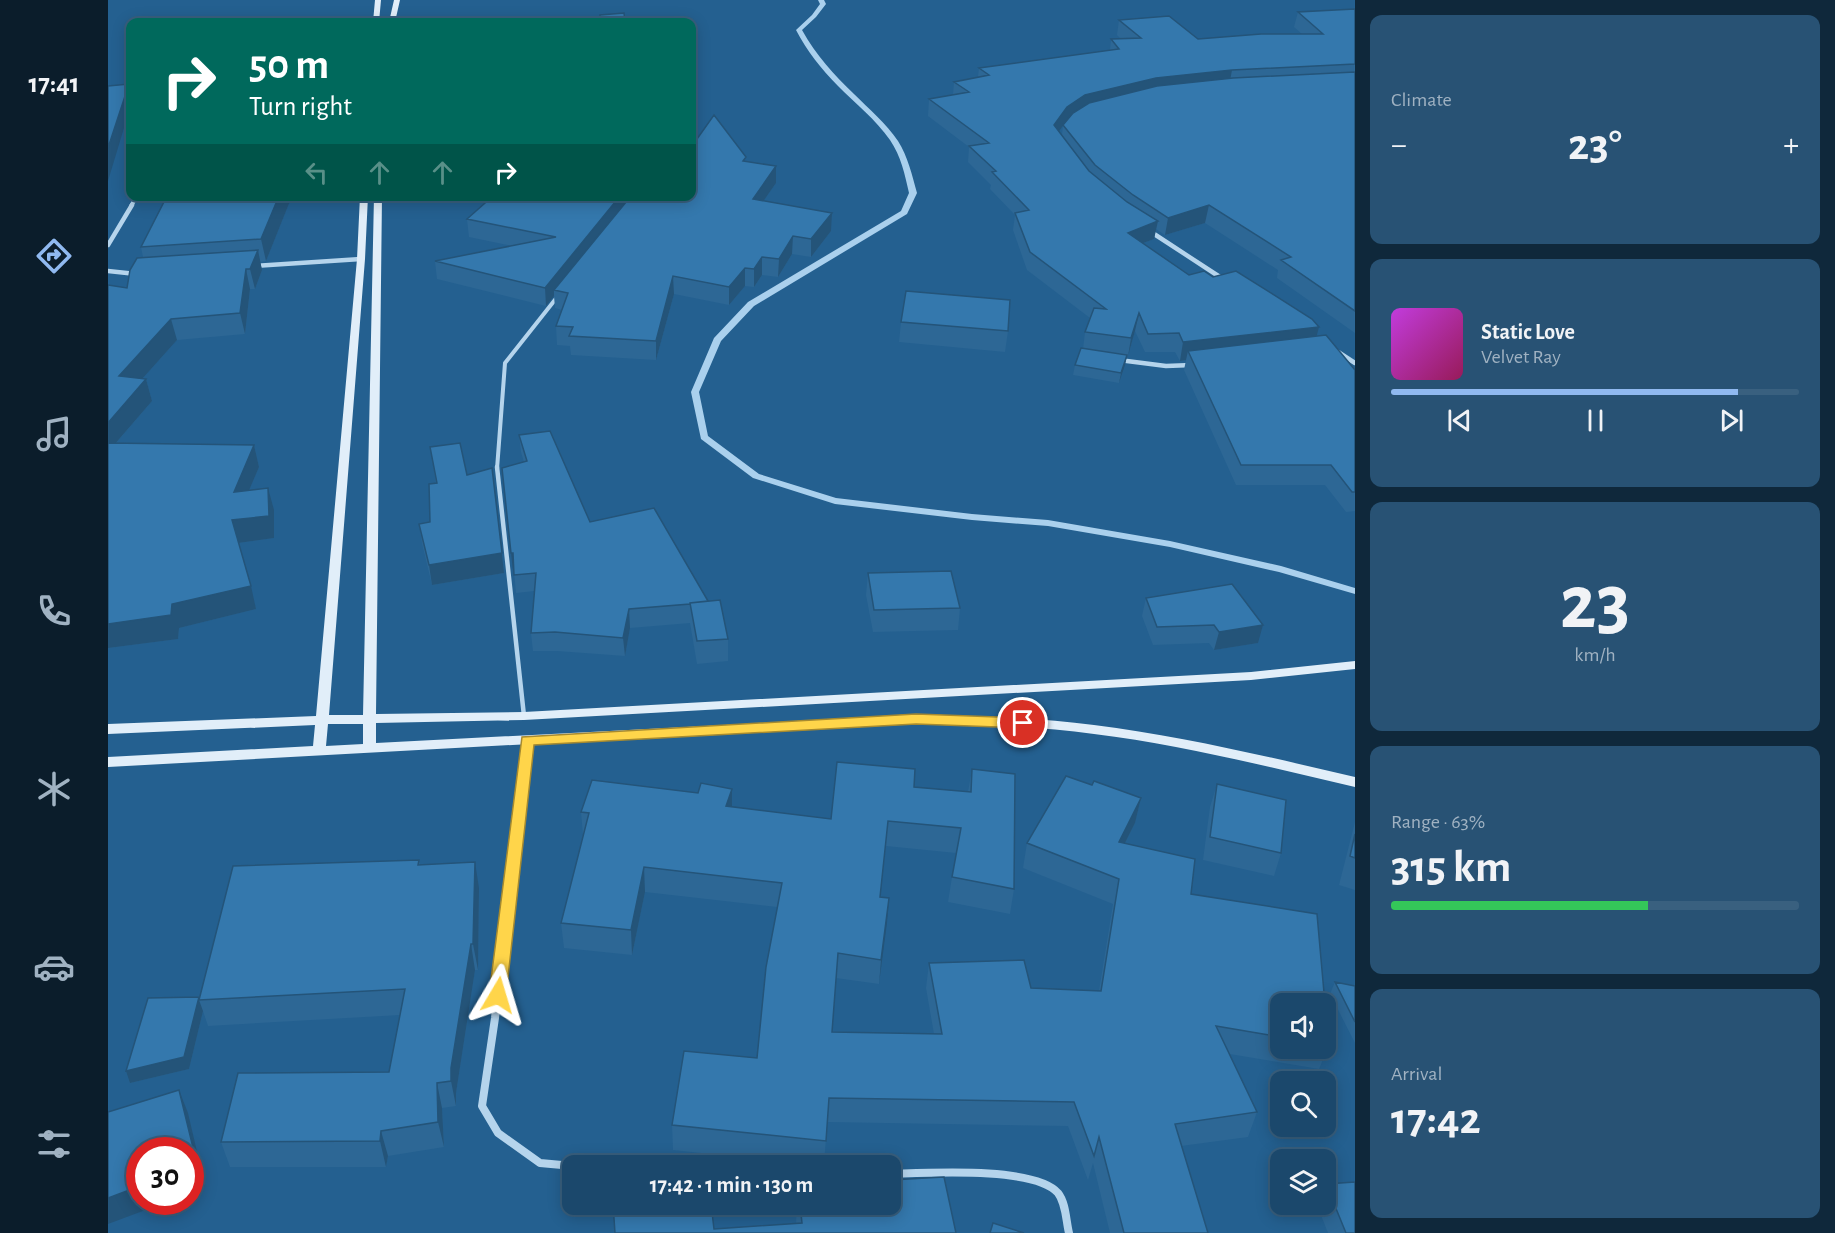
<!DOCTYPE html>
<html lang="en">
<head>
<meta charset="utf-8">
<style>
  body { margin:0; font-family:"Alegreya Sans",sans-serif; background:#285274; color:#f1f3f6; height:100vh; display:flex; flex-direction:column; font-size:22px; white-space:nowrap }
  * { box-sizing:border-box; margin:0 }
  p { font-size:20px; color:#a0b2c2 }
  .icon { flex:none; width:33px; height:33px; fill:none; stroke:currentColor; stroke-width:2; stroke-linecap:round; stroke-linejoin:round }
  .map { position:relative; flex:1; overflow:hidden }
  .sheet { display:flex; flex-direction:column; gap:15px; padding:15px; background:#0f283b; width:480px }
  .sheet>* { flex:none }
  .top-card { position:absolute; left:18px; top:18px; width:570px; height:183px; border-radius:12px; box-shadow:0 3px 15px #0003,0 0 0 2px #39607f; background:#00695c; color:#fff; overflow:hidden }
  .tools { position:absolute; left:1162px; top:993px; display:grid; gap:12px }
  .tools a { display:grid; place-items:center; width:66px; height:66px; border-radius:12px; background:#1b486c; box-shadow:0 3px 15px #0003,0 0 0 2px #39607f; font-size:30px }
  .speed { position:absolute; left:18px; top:1137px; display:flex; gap:12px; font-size:30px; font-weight:700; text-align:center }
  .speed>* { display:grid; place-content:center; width:78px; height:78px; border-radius:50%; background:#1b486c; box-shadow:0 3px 15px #0003,0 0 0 2px #39607f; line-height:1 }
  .speed .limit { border:9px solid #d22; background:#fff; color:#111 }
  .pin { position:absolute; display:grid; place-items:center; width:51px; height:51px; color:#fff; margin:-26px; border:3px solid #fff; border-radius:50%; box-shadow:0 2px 6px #0007 }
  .me { position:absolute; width:66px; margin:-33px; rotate:7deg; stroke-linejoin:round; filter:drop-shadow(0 0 4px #0008) }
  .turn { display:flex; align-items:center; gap:21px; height:126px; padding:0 24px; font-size:27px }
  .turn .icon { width:78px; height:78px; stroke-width:2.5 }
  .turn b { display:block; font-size:42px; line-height:51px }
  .lanes { display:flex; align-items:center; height:57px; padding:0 24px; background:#0003; justify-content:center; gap:30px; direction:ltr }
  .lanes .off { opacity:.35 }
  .big { font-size:45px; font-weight:700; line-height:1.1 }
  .sheet .tile { flex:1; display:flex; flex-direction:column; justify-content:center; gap:9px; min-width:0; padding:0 21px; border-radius:12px; background:#285274 }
  .sheet .dial { align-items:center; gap:0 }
  .dial b { font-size:78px; line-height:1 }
  .song { display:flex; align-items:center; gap:18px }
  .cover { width:72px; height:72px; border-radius:9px; background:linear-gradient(135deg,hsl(290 70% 55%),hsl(330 70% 35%)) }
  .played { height:6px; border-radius:3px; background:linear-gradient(90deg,#90b9f0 85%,#39607f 85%) }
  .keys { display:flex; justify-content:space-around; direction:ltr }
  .heat { display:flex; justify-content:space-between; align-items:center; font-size:33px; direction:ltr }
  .charge { height:9px; border-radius:4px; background:linear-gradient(90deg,#34c759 63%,#39607f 0) }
  .trip { position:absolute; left:454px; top:1155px; width:339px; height:60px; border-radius:12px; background:#1b486c; box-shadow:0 3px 15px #0003,0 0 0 2px #39607f; font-weight:700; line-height:60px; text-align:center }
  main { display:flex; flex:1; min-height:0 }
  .tab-bar { display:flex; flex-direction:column; width:108px; justify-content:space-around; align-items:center; background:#0b1d2b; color:#a0b2c2 }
  .tab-bar .icon { width:42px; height:42px }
  .tab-bar .active { color:#90b9f0 }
  .tab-bar b { font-size:27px; color:#f1f3f6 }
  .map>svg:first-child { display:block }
</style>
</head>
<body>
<main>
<nav class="tab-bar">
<b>17:41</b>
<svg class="icon active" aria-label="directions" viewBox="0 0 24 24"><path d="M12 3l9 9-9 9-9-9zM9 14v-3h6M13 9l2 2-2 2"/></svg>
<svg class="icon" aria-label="music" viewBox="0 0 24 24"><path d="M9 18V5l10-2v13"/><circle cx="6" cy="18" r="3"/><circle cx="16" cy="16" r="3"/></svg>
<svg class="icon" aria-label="phone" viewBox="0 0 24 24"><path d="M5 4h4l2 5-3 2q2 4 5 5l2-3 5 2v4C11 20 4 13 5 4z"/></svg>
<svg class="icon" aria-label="climate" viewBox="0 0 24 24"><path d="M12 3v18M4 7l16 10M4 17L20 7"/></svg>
<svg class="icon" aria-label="car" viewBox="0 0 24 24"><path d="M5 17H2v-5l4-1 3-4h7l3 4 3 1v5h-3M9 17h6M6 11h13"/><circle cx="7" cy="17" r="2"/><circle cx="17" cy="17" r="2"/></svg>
<svg class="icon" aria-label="filters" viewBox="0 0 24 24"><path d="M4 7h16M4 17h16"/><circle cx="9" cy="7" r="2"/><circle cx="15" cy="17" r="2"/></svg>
</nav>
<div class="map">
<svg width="1247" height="1233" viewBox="0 0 1247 1233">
  <rect width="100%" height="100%" fill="#246090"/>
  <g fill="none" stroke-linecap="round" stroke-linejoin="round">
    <!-- stream -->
    <path fill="#aad0ed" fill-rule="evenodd" d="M710,0H716L718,4L708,17L694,30C708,55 726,75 746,94C761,109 778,123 790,141C800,157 804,175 809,193L799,214L646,306L613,341L591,392L600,436L651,474L728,498L864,514L940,520L1062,541L1173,566L1247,588V594L1171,572L1062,547L940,526L864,520L727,504L645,478L593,439L583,392L606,338L640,302L793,211L801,193C797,175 793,156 782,140C768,120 748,104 730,86C713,69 699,51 688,30L704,15L712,4Z"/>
    <!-- lane-far1 -->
    <path stroke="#b5d4ec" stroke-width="4" d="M389,469L397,363L450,296"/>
    <!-- lane -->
    <path stroke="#b5d4ec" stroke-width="4.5" d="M389,467L416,716"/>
    <!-- street-far3 -->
    <path stroke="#b5d4ec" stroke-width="4" d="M23,206L29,196"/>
    <!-- street-far2 -->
    <path stroke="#b5d4ec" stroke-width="4.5" d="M1040,230L1115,279
      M0,245L24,205
      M146,266L253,259
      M0,271L28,274
      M1227,350L1247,363
      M1011,360L1058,366L1084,365"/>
    <!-- street-far1 -->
    <path stroke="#b5d4ec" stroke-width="6" d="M412,804L419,740"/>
    <!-- street -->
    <path stroke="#b5d4ec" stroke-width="8" d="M412,803L387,1018L374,1106L390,1133L432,1163L465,1166
      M783,1174C818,1173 927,1166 950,1193C958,1203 958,1221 961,1233"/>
    <!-- secondary -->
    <path fill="#e1eef9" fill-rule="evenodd" d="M267,0H273L271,22H265Z
      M286,0H292L287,22H281Z
      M252,196H260L257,259L221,715H255L266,196H274L268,714L416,712L1143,672L1247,661V669L1143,680L416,720L268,723V743L808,715C868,716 927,717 986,725C1074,736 1161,757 1247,777V787C1161,767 1075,745 986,734C927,726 868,725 808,723L0,767V757L205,746L207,725L0,734V724L208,716L249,259ZM220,724H255V744L218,746Z"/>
  </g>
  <!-- wall -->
  <path fill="#2d6795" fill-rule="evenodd" d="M1247,9V333L1169,278L1170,270L1097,223L1057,235L1048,229L1046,239L1035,243L1081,275L1105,277L1209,336L1247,370V511L1238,512L1217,485H1128L1076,370L1078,360L1072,361L1067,352H1037L1027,331L1020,356H1019L1011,383L965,375L967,365L975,349L977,332L982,318L919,270L905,230L907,215L882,189L883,185L860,162L861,147L820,116L821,99L845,95L846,82L870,77L871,68L1002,50L1003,39H1013L1009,35L1011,20L1090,39L1194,34L1186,27L1190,12ZM957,123L955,125L954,135L951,131Z
    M638,162L668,166V183L655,201L723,231L703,257L684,254L670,277L654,275L646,287L637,286L621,305L566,294L548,360L463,355L462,346L449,345L448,326L454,310L447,308L446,296L438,306L329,279L327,261L404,246L361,237L359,219L584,196Z
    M59,196H184L158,261L152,262L154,270L147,289H142L137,334L69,340L34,379H38L44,401L8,443L146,445L151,467L141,490L166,510V538L130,543L148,609L71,628L70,639L0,648V285L19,288L35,257L33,247Z
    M793,322L900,331L897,352L791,342Z
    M411,435L482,522L546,508L620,639V661L589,664L582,623L522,628L517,656L449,651H425L423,633L426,591L408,593L406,571H405L416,462L413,452Z
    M322,447L359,475L396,573L324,585L314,543L311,524L322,522L328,483Z
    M760,573L852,608L850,630L765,632L758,595Z
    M1038,598L1150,643L1106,650L1101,643L1045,645L1034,616Z
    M864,769L906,889L902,914L840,902L844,877L848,853L778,846L772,897L781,898L771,984L728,978L724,1032L826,1034L818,988L821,963L923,988L991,991L1005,904L915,868L919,843L984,785L1033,798L1027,823L1017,843L1083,894L1173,1004V1048H1218V1010L1221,1045L1211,1069L1122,1054L1149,1112L1140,1137L1073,1146L1100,1233H1002L985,1163L980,1180L960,1126L719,1122L716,1166L565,1150L564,1125L649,1058L669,907L537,892L524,955L456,948L453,923L475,835L473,812L590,793L624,807L723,819L806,787L860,792Z
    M1109,784L1173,853L1166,876L1095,860L1102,807Z
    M1247,822V890L1231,885Z
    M311,860L312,865L371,888L370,970H367L348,1093V1106L334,1108L336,1147L280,1156L278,1167H122L113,1142L281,1072L292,1015L100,1026L95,1011L81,1069L22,1083L91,997Z
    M1227,982L1247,986V1043L1222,994Z
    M1218,1184L1247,1233H1220L1209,1205L1218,1204Z
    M689,1204H783L848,1233L606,1229L688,1223Z"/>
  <!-- shaded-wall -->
  <path fill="#245479" d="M1124,70L1121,86L957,123L944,141L946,125L959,107L977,95L1048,78Z
    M21,84L22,91V108L0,181V148Z
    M668,166V183L645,216V199Z
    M171,196H184L158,261L153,239Z
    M512,196H527L446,290V296L438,306L437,288Z
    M1101,205L1097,223L1057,235L1060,218Z
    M724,213L723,231L703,257V239Z
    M1050,221L1046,239L1016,250L1020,233Z
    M685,236L684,254L670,277L671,259Z
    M150,250L154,270L147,289L142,269Z
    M654,257V275L646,287V269Z
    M637,268V286L621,305V287Z
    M138,269L142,289L137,334L132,313Z
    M565,276L566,294L548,360V341Z
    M1031,313L1027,331L1020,356L1023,338Z
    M63,319L69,340L17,398L11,376Z
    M1211,327L1206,346L1080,351L1078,360L1072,361L1075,342Z
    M1019,355L1017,365L1011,383L1013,373Z
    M38,379L44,401L0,452V423Z
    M146,445L151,467L131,514L126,492Z
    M384,468L396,573L324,585L321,565Z
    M160,488L166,510V538L130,543L124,520Z
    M403,553H405L407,571H405Z
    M143,586L148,609L71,628L70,639L0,648V624L64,604Z
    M521,609L522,628L517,656L515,638Z
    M1155,625L1150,643L1106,650L1111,632Z
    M624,789V813L618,806Z
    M1033,798L1027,823L1005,867L1011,842Z
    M367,862L371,888L370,970L365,944Z
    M536,867L537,892L524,955L523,930Z
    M781,898L779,923L771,984L773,960Z
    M363,944L367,970L348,1093V1106L343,1081V1068Z
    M91,997V1000L95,1011L81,1069L22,1083L18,1071Z
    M329,1083L334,1108L336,1147L330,1122Z
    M71,1090L80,1113L97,1186L82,1192V1167Z
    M273,1131L280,1156L278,1167L272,1141Z
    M32,1186V1202H59L0,1224V1198Z"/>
  <!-- building -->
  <path fill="#3478ad" stroke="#245479" stroke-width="1.5" d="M1247,9V64L1124,70L1048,78L977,95L959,107L946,125L981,171L1019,202L1050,221L1020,233L1081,275L1096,271L1105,277L1128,271L1204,319L1211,327L1075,342L1071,333L1040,334L1031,313L1023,338L977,332L986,308L998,309L922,252L907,213L921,210L884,172L888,171L861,146L881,143L821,99L861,92L846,82L881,75L871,68L1011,49L1003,39L1033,38L1011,20L1061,16L1090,39L1153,34H1215L1190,12Z
    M516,13L517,22H492V15Z
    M1247,72V311L1173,260L1183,257L1101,205L1060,218L1025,195L987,165L955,125L965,113L981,103L1049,86L1125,78Z
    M21,84L0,148V86Z
    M606,115L638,157L635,161L668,166L645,199L724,213L703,239L685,236L671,259L654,257L646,269L637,268L621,287L565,276L548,341L461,336L465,327L448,326L460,293L446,290L523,196H584V146Z
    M59,196H171L153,239L33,247Z
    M385,196H512L437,288L327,261L448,237L359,219Z
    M150,250L142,269H138L132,313L63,319L11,376L38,379L0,423V285L19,288L22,270L29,258Z
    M798,291L902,300L900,331L793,322Z
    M1218,335L1247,370V492H1244L1223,465H1133L1080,351Z
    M973,348L1019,355L1013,373L967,365Z
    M442,431L482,522L546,508L600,601L582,603V604L521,609L515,638L447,632L423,633L428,573L406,575L405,553H403L394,468L419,461L411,435Z
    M0,443L146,445L126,492L160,488L161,516L124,520L143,586L64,604L63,615L0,624Z
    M352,443L359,475L384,468L394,553L321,565L311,524L322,522L321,484L329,483L322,447Z
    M843,571L852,608L766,610L760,573Z
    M1124,584L1155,625L1111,632L1106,625L1049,627L1038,598Z
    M612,600L620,639L589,641L582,603Z
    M729,762L807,769L806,787L863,792L864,769L907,774L906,889L844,877L853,828L780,821L772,897L781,898L773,960L730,953L724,1032L834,1034L821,963L916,960L923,988L993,991L1011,879L919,843L958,776L984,785L986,781L1033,798L1011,842L1087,859L1083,894L1209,914L1217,1004H1173V1037L1108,1026L1149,1112L1067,1124L1100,1233H1016L991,1137L986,1156L966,1102L721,1098L718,1141L564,1125L576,1051L649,1058L658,967L674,883L536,867L523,930L453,923L481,813L473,812L484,780L590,793L593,783L624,789L618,806L723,819Z
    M1109,784L1178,800L1173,853L1102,837Z
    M1247,834V858L1242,856Z
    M311,860L310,865L367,862L365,944H363L343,1068V1081L329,1083L330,1122L273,1131L272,1141L113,1142L130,1073L281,1072L297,989L91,1000L125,866Z
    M1227,982L1247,986V1022Z
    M91,997L76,1057L18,1071L40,998Z
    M1218,1010L1221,1045L1218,1044Z
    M71,1090L89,1164L82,1167V1150H32V1186L0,1198V1112Z
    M836,1177L848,1233H507L505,1204H603L606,1229L694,1223L692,1204H783V1180Z
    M1247,1182V1233H1238L1218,1184Z
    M885,1223L916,1233H882Z"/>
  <!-- route -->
  <path fill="#ffd54a" stroke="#a68a30" stroke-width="1.5" d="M808,714L915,718L922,723L915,728L808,724L426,745L398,995L396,1000L390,1002L383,1000L381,995L414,737Z"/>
</svg>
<div class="tools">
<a><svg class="icon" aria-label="sound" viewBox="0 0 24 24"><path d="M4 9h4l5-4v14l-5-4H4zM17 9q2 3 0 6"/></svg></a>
<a><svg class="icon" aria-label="search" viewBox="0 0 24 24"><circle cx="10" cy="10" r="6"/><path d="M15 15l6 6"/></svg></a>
<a><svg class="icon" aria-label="layers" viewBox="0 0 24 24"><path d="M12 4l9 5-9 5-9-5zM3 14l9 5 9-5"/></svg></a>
</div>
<div class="speed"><div class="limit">30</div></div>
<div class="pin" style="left:915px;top:723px;background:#d93025"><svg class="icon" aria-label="arrive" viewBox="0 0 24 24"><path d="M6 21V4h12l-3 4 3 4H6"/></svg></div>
<svg class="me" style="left:390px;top:995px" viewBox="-20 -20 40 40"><path d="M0-17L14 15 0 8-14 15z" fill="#ffd54a" stroke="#fff" stroke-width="4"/></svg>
<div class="trip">17:42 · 1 min · 130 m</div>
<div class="top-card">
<div class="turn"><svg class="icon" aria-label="right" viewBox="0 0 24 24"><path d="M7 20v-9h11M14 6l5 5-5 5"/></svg><div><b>50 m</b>Turn right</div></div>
<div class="lanes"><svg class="icon off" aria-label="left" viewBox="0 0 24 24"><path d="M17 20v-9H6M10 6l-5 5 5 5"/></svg><svg class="icon off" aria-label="ahead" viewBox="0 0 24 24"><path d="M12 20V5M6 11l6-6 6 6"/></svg><svg class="icon off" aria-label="ahead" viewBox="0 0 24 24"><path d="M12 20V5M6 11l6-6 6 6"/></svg><svg class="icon" aria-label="right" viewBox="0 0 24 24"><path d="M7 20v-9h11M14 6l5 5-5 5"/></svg></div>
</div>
</div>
<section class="sheet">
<div class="tile"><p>Climate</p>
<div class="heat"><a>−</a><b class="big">23°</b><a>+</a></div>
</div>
<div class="tile">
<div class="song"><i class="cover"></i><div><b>Static Love</b><p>Velvet Ray</p></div></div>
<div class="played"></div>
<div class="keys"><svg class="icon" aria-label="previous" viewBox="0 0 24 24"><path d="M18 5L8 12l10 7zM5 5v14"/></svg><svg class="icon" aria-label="pause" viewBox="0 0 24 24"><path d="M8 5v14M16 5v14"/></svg><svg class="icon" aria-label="next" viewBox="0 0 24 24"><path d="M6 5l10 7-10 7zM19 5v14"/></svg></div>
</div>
<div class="tile dial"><b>23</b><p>km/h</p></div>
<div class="tile"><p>Range · 63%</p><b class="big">315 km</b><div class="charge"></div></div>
<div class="tile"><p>Arrival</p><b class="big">17:42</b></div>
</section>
</main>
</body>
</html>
